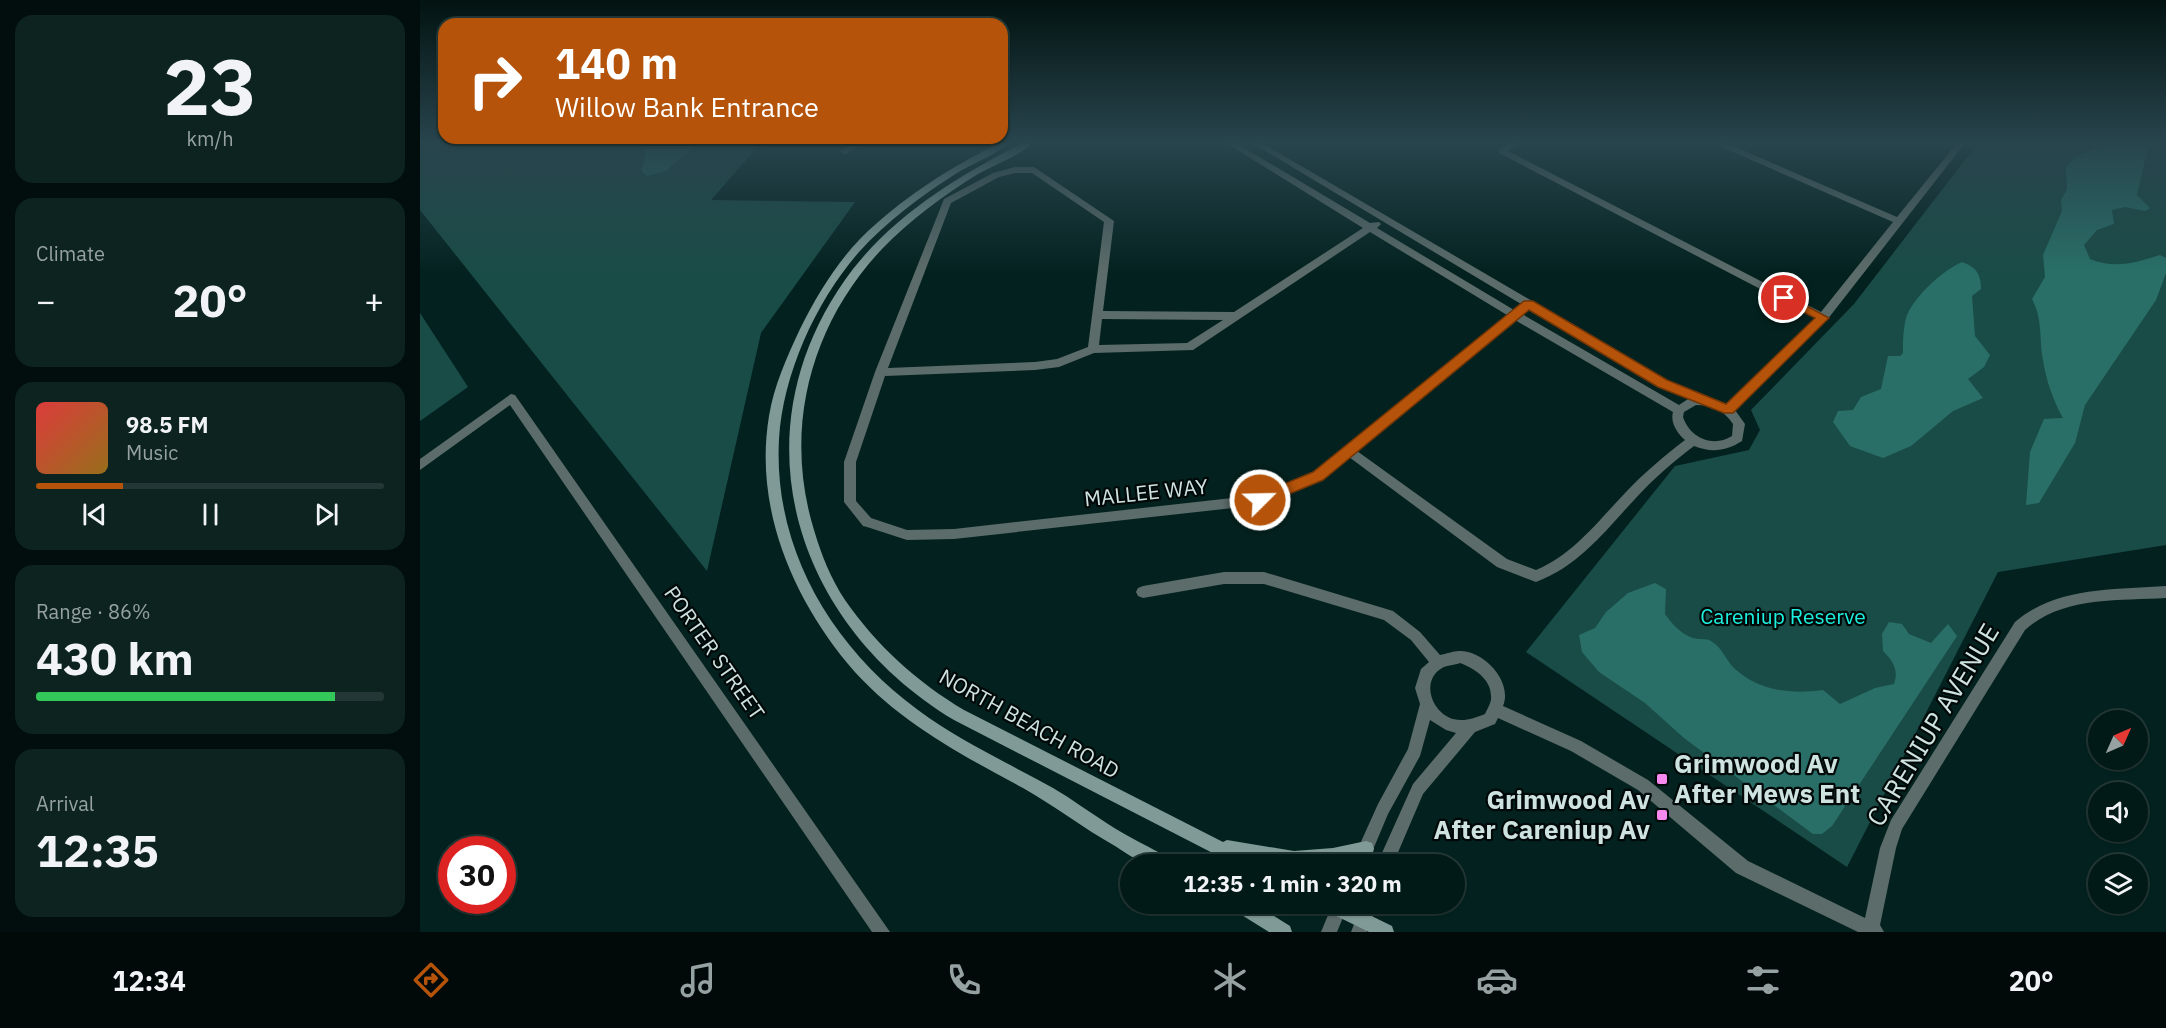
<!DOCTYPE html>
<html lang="en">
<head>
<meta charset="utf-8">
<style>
  body { margin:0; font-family:"IBM Plex Sans",sans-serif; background:#0c2320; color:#f1f3f6; height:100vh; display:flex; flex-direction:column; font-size:22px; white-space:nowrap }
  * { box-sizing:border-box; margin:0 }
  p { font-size:20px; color:#96a1a1 }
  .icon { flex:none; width:33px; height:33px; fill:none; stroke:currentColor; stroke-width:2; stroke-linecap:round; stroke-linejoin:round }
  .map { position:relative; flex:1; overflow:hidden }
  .drawer { display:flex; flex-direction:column; gap:15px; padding:15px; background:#010e0d; width:420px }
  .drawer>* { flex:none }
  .banner { position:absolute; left:18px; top:18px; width:570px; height:126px; border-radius:18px; box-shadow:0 2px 4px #0004,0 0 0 2px #233836; background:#b45309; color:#fff; overflow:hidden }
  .needle { width:39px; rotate:45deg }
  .controls { position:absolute; left:1668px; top:710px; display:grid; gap:12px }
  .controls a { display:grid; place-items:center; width:60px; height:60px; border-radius:50%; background:#021a17; box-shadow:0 2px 4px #0004,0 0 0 2px #233836; font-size:30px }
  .speed { position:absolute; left:18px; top:836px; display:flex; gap:12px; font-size:30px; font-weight:700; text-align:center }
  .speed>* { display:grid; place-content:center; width:78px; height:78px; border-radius:50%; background:#021a17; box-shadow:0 2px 4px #0004,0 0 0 2px #233836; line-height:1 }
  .speed .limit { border:9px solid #d22; background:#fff; color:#111 }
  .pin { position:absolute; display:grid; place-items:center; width:51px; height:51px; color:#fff; margin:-26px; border:3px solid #fff; border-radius:50%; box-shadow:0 2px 6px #0007 }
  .me { position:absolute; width:66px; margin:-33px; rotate:67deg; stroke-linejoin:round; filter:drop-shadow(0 0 4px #0008) }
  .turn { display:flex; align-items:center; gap:21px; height:126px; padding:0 18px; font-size:27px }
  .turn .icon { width:78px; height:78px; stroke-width:2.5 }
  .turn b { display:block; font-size:42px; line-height:51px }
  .big { font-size:45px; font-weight:700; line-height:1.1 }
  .drawer .card { flex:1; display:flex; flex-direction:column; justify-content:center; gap:9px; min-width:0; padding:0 21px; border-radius:18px; background:#0c2320 }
  .drawer .dial { align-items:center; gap:0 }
  .dial b { font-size:78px; line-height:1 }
  .song { display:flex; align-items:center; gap:18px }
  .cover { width:72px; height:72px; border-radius:9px; background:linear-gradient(135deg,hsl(0 70% 55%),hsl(40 70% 35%)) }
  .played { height:6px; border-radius:3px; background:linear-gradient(90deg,#b45309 25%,#233836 25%) }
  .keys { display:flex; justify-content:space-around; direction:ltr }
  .heat { display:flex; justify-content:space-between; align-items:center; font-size:33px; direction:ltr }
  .charge { height:9px; border-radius:4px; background:linear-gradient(90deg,#34c759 86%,#233836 0) }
  .trip { position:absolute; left:700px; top:854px; width:345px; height:60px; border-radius:30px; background:#021a17; box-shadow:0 2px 4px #0004,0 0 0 2px #233836; font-weight:700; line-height:60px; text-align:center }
  .menu { display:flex; height:96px; justify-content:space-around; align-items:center; background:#010a09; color:#96a1a1 }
  .menu .icon { width:42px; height:42px }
  .menu .current { color:#b45309 }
  .menu b { font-size:27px; color:#f1f3f6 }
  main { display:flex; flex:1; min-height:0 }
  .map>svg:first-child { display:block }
</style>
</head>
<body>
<main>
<section class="drawer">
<div class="card dial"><b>23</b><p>km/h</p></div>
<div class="card"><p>Climate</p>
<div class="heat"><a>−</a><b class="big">20°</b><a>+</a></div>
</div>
<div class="card">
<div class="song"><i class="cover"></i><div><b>98.5 FM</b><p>Music</p></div></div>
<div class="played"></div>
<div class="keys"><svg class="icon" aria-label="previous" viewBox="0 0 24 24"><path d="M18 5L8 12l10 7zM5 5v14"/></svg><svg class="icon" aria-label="pause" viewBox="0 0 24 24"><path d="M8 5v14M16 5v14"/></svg><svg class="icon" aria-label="next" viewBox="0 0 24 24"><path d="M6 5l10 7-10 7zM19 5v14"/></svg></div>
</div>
<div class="card"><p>Range · 86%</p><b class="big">430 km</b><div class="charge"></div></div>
<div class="card"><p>Arrival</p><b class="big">12:35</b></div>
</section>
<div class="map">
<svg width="1746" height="932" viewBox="0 0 1746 932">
  <rect width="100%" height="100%" fill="#03221f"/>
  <!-- green -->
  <path fill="#1a4c47" d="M0,143H341L291,200L435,202L341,333L287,571L0,210Z
    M1558,143H1746V545L1578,572L1427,867L1106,652L1255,466L1329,450L1340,430L1331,410L1434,304Z
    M0,313L48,387L0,421Z"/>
  <!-- water -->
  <path fill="#296f68" d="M225,143H278L246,171L227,176L221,170L225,157Z
    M1693,143H1729L1717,195L1730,208L1725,211L1705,207L1692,210L1694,224L1677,230L1664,245L1670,259C1695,269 1715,263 1740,255L1746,258V273L1736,300L1665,405L1655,443L1619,503L1606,505L1610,452L1624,419L1643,418C1633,400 1626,380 1623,360C1619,338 1623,320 1612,299L1625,277L1623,255L1642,211L1641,200L1647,189L1646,167L1656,156Z
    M1542,262C1556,267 1561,274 1561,289L1552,296L1555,336L1570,355L1564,367L1548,379L1563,398L1533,411L1491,446L1463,458L1430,446L1413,422L1418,411L1433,410L1441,397L1461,389L1468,356H1480L1483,353C1483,341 1483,327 1487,315C1496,295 1522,271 1542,262Z
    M1235,583L1246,589L1245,614C1252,624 1261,634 1273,638C1279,640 1286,638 1291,641C1303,648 1306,661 1315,669C1341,692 1371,694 1403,690L1420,704L1455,688L1474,684C1479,670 1473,661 1463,651L1462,634L1469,622L1482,624L1489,634L1511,643L1528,624L1537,636L1412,826L1402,834H1393L1264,738L1225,703L1179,672L1162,652L1159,635L1175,628L1186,612L1208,593Z"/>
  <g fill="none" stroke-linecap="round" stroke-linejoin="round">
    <!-- street -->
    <path fill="#5c6c6a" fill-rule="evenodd" d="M436,143H446L427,153L424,154L420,151Z
      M806,143H816L950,223L959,222L961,224L957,228L1094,310L1101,304L832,143H842L1247,380L1307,404L1396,318L1079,153V149L1089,143H1099L1088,151L1401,312L1473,222L1297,145L1296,143H1306L1477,217L1537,143H1545L1407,320L1315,410L1325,424L1322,441C1307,451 1291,453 1274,446C1253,462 1233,479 1215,499C1185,531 1159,566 1116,582L1077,567L929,457L902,479L840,505L534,539L487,540L447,527L443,526L424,502V462L455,372L524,199L573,173L595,167H614L694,221L683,311L814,312L943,228ZM595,173H612L684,222L668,347L637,359L615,362L468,368L531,203L579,177ZM950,232L1087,315L894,473L839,495L534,529L487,530L451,518L436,501V462L465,376L615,370L639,367L674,353L773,350ZM1109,309L1239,386L1268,399L1259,405L1102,314ZM682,319L803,320L767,343L679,345ZM1095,320L1253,412C1250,422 1257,433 1265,440C1244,456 1224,473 1206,492C1178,521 1154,554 1116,570L1087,559L937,451ZM1276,405C1292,405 1304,410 1313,424L1312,436C1293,448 1270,438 1263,417L1264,412Z
      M91,394L95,395L470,932H452L90,405L0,470V459Z
      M804,572H844L973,611L1000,632L1020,655C1026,654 1033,651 1039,651C1064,650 1093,682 1083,706L1161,741L1228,780L1328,861L1445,918L1460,848L1471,820L1595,622C1637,586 1694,590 1746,586V598C1697,601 1643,596 1605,630L1482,829L1476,848L1460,925L1464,932H1438L1316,873L1218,790L1151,751L1078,718L1075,724L1055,732L1003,794L973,864H957L993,784L1036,733L1026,730L1010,720L1000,756L968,814L947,864H931L958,804L988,749L1000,704L995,688L1001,669L1009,662L991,640L964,620L844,584H804L723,598L718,596L716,592L718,588L723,586ZM1040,663C1054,668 1071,679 1071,696C1072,702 1067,709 1065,714C1054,718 1045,722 1033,719C1012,713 1000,681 1022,668C1027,665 1035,665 1040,663Z
      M913,903H929L917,932H901Z
      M942,903H958L947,932H931Z"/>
    <!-- secondary -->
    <path fill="#809b97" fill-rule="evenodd" d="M579,143H589C575,155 554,163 537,173C502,195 467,221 439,252C396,301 363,374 359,439C353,548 411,646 498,710C540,741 588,763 633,788C652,799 669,812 688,824C708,837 729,847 750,858L752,864C744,864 734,866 726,863C716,860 704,852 695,846C663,828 635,806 603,788C540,754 475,720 428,664C371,595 334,506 349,416C354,385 367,357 380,329C396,297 415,265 440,239C480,199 529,168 579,143Z
      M603,143H613C599,156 576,164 558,174C524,195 490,220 462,249C390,325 363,430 394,530C401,554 411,579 425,600C457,646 497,682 544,710L803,842L807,840L874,851L913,848L946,841L952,843L954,849L952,855C918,869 873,867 838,861L839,864H814L534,720C371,622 313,426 433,269C477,213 540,175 603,143Z
      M810,903H833L870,926L872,932H849L812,909Z
      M900,903H925L972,926L974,932H949L902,909Z"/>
  </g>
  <!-- sky -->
  <linearGradient id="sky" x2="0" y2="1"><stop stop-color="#021311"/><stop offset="0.52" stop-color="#28444d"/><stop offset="1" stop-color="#28444d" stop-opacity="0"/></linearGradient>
  <rect width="1746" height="273" fill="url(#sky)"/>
  <!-- route -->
  <path fill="#b45309" stroke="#753606" stroke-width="1.5" d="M1364,294L1409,318L1313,413H1304L1238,387L1109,310L903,480L840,506L833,500L835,496L893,472L1104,301H1113L1247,380L1306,404L1395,318L1360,300V295Z"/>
  <!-- markers -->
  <g fill="#f589ee" stroke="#000908" stroke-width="2">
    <rect x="1236" y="773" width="12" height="12" rx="3"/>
    <rect x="1236" y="809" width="12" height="12" rx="3"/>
  </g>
  <g text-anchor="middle" stroke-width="4.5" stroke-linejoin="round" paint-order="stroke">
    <!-- street labels -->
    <g font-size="21" fill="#cee3df" stroke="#000908">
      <text transform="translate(726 493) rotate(-6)" y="7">MALLEE WAY</text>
      <text transform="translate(294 653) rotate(55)" y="7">PORTER STREET</text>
      <text transform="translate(609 724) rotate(29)" y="7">NORTH BEACH ROAD</text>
    </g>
    <!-- park labels -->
    <g font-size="21" fill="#1defdf" stroke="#000908">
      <text x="1363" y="624">Careniup Reserve</text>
    </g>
    <!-- near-street labels -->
    <g font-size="26" fill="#cee3df" stroke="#000908">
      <text transform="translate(1513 725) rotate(-59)" y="9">CARENIUP AVENUE</text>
    </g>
    <!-- near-poi labels -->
    <g font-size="26" font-weight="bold" fill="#cee3df" stroke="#000908" text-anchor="start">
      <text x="1254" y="773">Grimwood Av<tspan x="1254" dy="30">After Mews Ent</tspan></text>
      <text x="1230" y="809" text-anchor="end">Grimwood Av<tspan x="1230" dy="30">After Careniup Av</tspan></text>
    </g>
  </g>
</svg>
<div class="controls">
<a><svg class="needle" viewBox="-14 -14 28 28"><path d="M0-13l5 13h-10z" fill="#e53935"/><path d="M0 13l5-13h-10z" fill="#96a1a1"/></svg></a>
<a><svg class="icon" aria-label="sound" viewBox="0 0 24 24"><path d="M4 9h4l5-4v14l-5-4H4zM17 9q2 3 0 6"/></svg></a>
<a><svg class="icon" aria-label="layers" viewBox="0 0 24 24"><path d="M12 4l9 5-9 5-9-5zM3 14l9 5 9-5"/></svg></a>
</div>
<div class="speed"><div class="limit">30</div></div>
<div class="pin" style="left:1364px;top:298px;background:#d93025"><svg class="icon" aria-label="arrive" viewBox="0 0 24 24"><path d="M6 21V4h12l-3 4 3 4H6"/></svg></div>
<svg class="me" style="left:840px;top:500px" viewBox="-20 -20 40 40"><circle r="17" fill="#b45309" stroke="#fff" stroke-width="3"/><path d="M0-11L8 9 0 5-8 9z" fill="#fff"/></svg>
<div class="trip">12:35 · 1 min · 320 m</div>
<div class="banner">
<div class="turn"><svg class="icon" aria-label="right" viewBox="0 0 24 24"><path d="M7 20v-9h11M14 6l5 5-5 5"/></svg><div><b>140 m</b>Willow Bank Entrance</div></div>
</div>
</div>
</main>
<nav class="menu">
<b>12:34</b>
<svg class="icon current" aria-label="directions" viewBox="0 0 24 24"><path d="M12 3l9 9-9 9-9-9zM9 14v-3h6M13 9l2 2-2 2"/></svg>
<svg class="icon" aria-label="music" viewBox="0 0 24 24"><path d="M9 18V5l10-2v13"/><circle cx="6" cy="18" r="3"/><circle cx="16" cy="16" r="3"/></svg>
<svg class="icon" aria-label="phone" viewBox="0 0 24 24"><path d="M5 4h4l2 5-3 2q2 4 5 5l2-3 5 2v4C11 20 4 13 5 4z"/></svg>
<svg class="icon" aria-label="climate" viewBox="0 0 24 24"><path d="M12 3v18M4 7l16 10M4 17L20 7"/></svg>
<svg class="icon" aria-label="car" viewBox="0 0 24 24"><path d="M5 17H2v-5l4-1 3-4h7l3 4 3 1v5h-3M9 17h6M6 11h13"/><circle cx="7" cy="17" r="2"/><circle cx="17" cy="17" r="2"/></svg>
<svg class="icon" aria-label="filters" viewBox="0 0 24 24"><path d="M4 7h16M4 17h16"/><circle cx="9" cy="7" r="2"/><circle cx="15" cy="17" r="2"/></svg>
<b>20°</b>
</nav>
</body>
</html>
